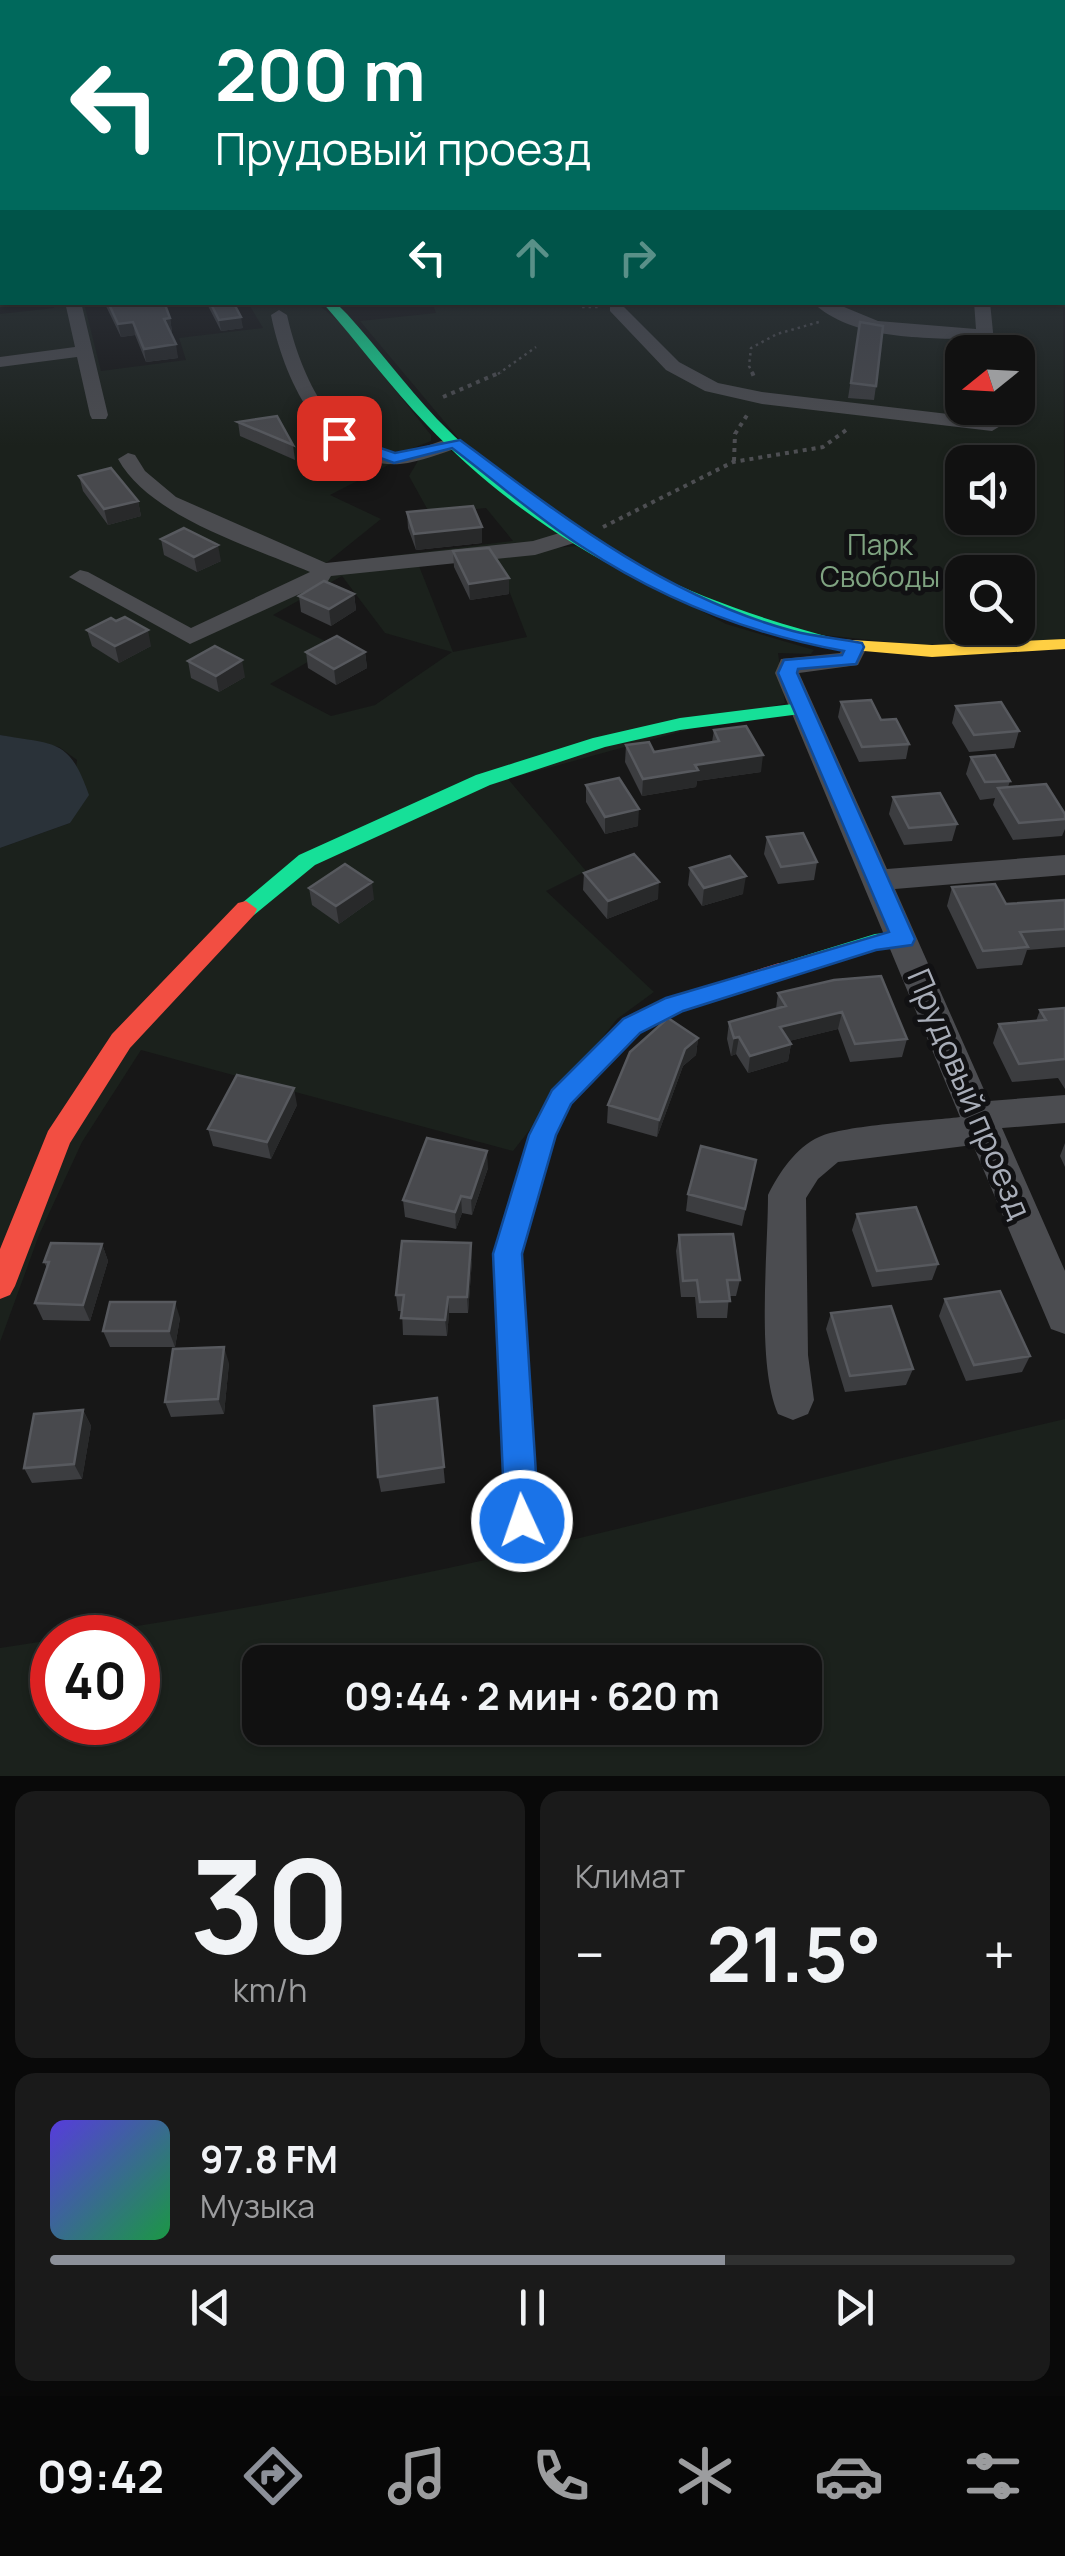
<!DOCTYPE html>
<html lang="ru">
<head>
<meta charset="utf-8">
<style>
  body { margin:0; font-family:Manrope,sans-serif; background:#1a1a1a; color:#f1f3f6; height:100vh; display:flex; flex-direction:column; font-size:38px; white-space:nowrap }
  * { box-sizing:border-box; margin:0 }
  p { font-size:32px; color:#9c9d9f }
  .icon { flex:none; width:55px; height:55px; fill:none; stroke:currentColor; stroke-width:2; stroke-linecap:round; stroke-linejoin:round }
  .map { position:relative; height:1776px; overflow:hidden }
  .drawer { display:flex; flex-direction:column; gap:15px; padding:15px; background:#090909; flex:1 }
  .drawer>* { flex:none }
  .hud { position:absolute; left:0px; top:0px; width:1065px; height:305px; box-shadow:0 2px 8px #0004,0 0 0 2px #303131; background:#00695c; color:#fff; overflow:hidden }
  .needle { width:65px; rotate:252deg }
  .controls { position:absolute; left:945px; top:335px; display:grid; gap:20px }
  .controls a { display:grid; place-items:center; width:90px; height:90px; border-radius:20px; background:#111; box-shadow:0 2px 8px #0004,0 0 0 2px #303131; font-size:50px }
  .speed { position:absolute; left:30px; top:1615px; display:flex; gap:20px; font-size:50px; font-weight:700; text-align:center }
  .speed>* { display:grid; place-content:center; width:130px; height:130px; border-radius:50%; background:#111; box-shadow:0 2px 8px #0004,0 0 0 2px #303131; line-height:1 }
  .speed .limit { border:15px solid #d22; background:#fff; color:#111 }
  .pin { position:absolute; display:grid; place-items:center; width:85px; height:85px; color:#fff; margin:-42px; border-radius:20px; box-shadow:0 5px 15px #0006 }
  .me { position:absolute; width:110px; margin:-55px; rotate:357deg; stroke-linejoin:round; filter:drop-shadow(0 0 8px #0008) }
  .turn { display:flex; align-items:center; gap:35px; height:210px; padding:0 50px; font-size:45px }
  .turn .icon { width:130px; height:130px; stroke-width:2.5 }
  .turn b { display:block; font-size:70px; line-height:85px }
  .lanes { display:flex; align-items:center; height:95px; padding:0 50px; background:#0003; justify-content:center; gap:50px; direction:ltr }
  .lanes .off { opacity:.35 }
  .big { font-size:75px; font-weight:700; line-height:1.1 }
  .drawer .tile { flex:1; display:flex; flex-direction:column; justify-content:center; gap:15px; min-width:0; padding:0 35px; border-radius:20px; background:#1a1a1a }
  .drawer .dial { align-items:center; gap:0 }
  .dial b { font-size:130px; line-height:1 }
  .song { display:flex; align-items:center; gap:30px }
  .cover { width:120px; height:120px; border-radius:15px; background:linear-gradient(135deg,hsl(250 70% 55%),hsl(140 70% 35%)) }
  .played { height:10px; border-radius:5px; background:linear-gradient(90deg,#8c9099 70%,#303131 70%) }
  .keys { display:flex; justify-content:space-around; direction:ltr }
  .heat { display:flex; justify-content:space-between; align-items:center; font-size:55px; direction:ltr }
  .drawer .tiles { flex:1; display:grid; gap:15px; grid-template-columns:1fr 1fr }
  .tile:last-child { grid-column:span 2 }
  .trip { position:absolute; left:242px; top:1645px; width:580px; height:100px; border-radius:20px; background:#111; box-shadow:0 2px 8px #0004,0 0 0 2px #303131; font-weight:700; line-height:100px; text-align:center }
  .tabs { display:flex; height:160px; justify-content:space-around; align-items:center; background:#070707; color:#9c9d9f }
  .tabs .icon { width:70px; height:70px }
  .tabs .current { color:#8c9099 }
  .tabs b { font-size:45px; color:#f1f3f6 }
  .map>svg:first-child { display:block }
</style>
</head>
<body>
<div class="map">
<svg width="1065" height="1776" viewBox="0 0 1065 1776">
  <rect width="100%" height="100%" fill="#171717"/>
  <!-- green -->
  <path fill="#1b211c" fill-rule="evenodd" d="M1063,268L1065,640L918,645L795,632L690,592L595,539L459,439L360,321L436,313L432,302H1062ZM962,352H1018V408H962ZM962,462H1018V518H962ZM962,572H1018V628H962Z
    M54,303H84L101,371L186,360L179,338L263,328L248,303H315L320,306L343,325L431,435V441L398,454V460L330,495L381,519L325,564L513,541L486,508L430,514L409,476L422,454L450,450L560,532L542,549L577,546L726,624L814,650L811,654L778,653L785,703L508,779L586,871L546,891L654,992L617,1019L513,1151L141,1050L82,1142L39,1235L0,1342V848L70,823L77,760L59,747L0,735V314L54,308ZM496,557L527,637L453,652L419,566ZM342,576L385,633L452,652L375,705L331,716L270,684L335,646L273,615Z
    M1065,1419V1776H0V1648L52,1640V1722H138V1638L68,1637C229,1612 392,1583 551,1545C722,1504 893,1459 1065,1419ZM260,1662H805V1728H260Z"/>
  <!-- water -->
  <path fill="#2a3239" d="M0,735C56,745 69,738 89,795L70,823L0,848Z"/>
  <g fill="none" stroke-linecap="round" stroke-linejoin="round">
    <!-- path-far1 -->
    <path stroke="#4d4e52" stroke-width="2.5" stroke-dasharray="2.5 4" stroke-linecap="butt" d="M578,302L582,307H598
      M498,374L536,347
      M753,374L749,366L751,348L777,334L819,322"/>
    <!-- path -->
    <path stroke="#4d4e52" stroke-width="4" stroke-dasharray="4 5" stroke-linecap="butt" d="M752,372L754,377
      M443,397L501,372
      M734,461L735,434L749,412
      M603,527L733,462L823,447L849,428"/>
    <!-- street -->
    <path fill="#4b4c50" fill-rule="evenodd" d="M65,302H81L108,415L106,419H92L90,415L77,357L0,367V357L75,347Z
      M812,302H832L878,321L976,329L974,302H990L995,352H978L976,340C923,337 854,341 812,302Z
      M610,305H622L679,362L718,383L762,392L982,418V408H1000L1002,425L992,431L762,404L705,391L666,370L610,311Z
      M279,310L287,315C299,368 329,445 392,452C412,454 435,442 454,437L464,443L461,447C441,453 421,462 400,464C323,469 283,376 271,315Z
      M128,453L135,455L145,471L176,497L326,563L533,541L576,528L587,535L584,540L535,555L331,576L328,581L190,644L69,577L80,570L88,572L191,628L310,572C250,546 150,517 118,459Z
      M855,640L867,647L858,665L799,673L887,869L1065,855V875L895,889L989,1101L1065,1095V1123L1002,1128L1065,1271V1334L1051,1329L973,1145L838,1162L818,1179L806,1198L808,1355L814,1400L808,1414L793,1420L778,1414C756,1364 768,1253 768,1195C779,1173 796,1147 819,1137C845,1125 928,1121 960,1117L775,673L781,659L840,653L846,642Z"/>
    <!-- fast -->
    <path fill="#16e098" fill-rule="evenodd" d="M0,242H2V248H0Z
      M322,302H335L347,314C378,348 405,385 437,419C550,535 687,602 842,640L845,644L836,649C681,613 538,542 427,425C390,386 357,342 322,302Z
      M801,703L808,705L811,709L808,713L680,730L605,747L490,785L315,865L254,915L246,917L235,909L299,855L476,775L593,738L680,718Z
      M903,931L911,933L915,939L911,945L876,950L779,981L771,978L767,972L771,966L875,934Z"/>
    <!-- slow -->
    <path fill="#ffcf43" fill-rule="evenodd" d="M836,639L932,645L1065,639V649L932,657L830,648V640Z
      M520,1201L530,1204L534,1213L522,1255L539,1521L534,1533L522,1538L510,1533L505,1521L494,1255L510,1204Z"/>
    <!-- jam -->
    <path fill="#f24e42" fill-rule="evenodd" d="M246,901L257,909L254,915L130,1048L70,1143L15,1286L10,1295L0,1299V1249L48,1131L112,1034L238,903Z
      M779,963L787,966L791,972L787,978L683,1011L640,1033L571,1104L555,1135L530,1222L520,1225L510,1222L506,1213L529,1135L553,1090L622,1019L665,999Z"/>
  </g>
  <!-- wall -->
  <path fill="#3c3d40" d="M104,302H164L170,318L172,332H170L178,358L146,362L135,335L121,337Z
    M206,302H233L243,328L221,331Z
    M860,322L876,386L874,400L848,398Z
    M238,422L293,445L295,460L240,436Z
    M79,476L138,501L141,516L108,525L83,491Z
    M407,512L482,543L416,550L408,528Z
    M161,539L221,561L197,572L164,555Z
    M453,551L509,578V594L470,600L454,567Z
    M354,594L356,610L331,626L301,612L299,596Z
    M87,630L151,646L119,663L92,646Z
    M306,652H365L367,668L336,685L308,668Z
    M188,661L245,677L219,692L191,678Z
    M841,702L881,720L909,744L906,759L859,762L838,717Z
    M956,706L1019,731L1014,748L969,752L952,723Z
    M714,730L761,772L697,781L696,787L642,796L625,762L626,745L654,752L712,742Z
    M971,757L1010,781L1008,787L1065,814V829L1062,836L1013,840L993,805L995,798L980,800L966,774Z
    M586,785L638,826L605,834L586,802Z
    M893,797L957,824L952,841L904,845L889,814Z
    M767,837L817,862L814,880L778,884L764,854Z
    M690,868L743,894L702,906L688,885Z
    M584,873L658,899L607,919L583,890Z
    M952,887L1006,904L1065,900V947L1027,950L1022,965L977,969L947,906Z
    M309,888L374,899L339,924L312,905Z
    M834,980L907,1039L902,1057L850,1062L838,1029L789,1041L791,1044L788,1061L748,1073L736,1054L731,1056L727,1039L729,1022L776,1009L778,993Z
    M1065,1008V1089L1058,1078L1012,1082L993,1043L999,1024L1036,1021L1040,1010Z
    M698,1038L696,1055L683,1066L657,1137L607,1123L608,1105Z
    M297,1105L271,1159L213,1146L208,1129Z
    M1065,1143V1167L1060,1156Z
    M756,1160L742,1226L686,1211L688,1194Z
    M488,1168L472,1215L462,1213L456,1229L405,1217L403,1200Z
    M857,1214L938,1264L932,1280L872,1287L852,1230Z
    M679,1235L740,1280L736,1296H729L727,1318H697L695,1297H681L676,1251Z
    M471,1243L472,1260L468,1313H449L447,1336L403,1335L402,1311H398L396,1295Z
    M102,1244L108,1261L90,1321L43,1320L35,1303L47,1268L44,1262Z
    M945,1299L1030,1356L1022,1372L966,1381L939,1316Z
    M831,1313L913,1369L906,1385L845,1392L826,1329Z
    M180,1318L175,1347H110L103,1331Z
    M229,1363L224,1414L171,1417L165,1402Z
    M437,1398L445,1483L381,1492L378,1477Z
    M83,1410L91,1426L82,1479L32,1483L24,1468Z"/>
  <!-- shaded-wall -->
  <path fill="#28292a" d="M241,317L243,328L221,331L219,320Z
    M170,318L172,332H167L164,319Z
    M133,322L135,335L121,337L118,324Z
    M176,344L178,358L146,362L144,349Z
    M138,501L141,516L108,525L104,509Z
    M482,527V543L416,550L414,534Z
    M218,545L221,561L197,572L194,557Z
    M509,578V594L470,600L469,584Z
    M354,594L356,610L331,626L329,609Z
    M148,630L151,646L119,663L115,646Z
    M365,652L367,668L336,685L334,669Z
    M242,660L245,677L219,692L216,676Z
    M763,755L761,772L697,781L696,787L642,796L643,779L695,765Z
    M639,809L638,826L605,834V817Z
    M746,876L743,894L702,906L704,888Z
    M372,882L374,899L339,924L336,906Z
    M659,882L658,899L607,919L608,901Z
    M842,1012L838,1029L777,1044L780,1027Z
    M739,1037L736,1054L731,1056L734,1038Z
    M698,1038L696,1055L683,1066L657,1137L659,1120L685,1049Z
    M791,1044L788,1061L748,1073L750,1056Z
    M294,1088L297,1105L271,1159L267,1142Z
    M487,1151L488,1168L472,1215L471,1198Z
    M461,1196L462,1213L456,1229L455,1212Z
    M471,1243L472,1260L468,1313L467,1297Z
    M102,1244L108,1261L90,1321L83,1305Z
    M448,1297L449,1313L447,1336L445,1320Z
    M175,1302L180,1318L175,1347L169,1331Z
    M224,1347L229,1363L224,1414L218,1399Z
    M83,1410L91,1426L82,1479L74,1464Z"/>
  <!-- building -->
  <path fill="#48494d" stroke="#57595e" stroke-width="2.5" d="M108,302H164L170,318L164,319L176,344L144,349L133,322L118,324Z
    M210,302H233L241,317L219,320Z
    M860,322L883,326L876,386L851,383Z
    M277,416L293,445L238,422Z
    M111,468L138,501L104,509L79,476Z
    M473,506L482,527L414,534L407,512Z
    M184,528L218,545L194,557L161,539Z
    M489,548L509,578L469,584L453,551Z
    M324,581L354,594L329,609L299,596Z
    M125,617L148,630L115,646L87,630L111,618L116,621Z
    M337,636L365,652L334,669L306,652Z
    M215,646L242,660L216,676L188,661Z
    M871,700L881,720L896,719L909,744L862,747L841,702Z
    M1001,702L1019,731L974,735L956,706Z
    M746,726L763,755L695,765L698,770L643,779L626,745L649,742L654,752L719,741L714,730Z
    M995,755L1010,781L985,782L971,757Z
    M619,778L639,809L605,817L586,785Z
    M1046,784L1065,814V819L1019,823L998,788Z
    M940,793L957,824L909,828L893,797Z
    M803,833L817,862L781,867L767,837Z
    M634,854L659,882L608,901L584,873Z
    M730,856L746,876L704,888L690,868Z
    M345,864L372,882L336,906L309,888Z
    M995,884L1006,904L1065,900V929L1020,932L1028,947L983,951L952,887Z
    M881,976L907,1039L855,1044L842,1012L780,1027L791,1044L750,1056L739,1037L734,1038L729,1022L786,1006L778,993L834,980Z
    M1065,1008V1059L1019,1064L999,1024L1046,1020L1040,1010Z
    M668,1018L698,1038L685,1049L659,1120L608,1105L630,1052Z
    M237,1075L294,1088L267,1142L208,1129Z
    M427,1138L487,1151L471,1198L461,1196L455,1212L403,1200Z
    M701,1146L756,1160L745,1209L688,1194Z
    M916,1207L938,1264L877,1271L857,1214Z
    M733,1234L740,1280H727L730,1301L700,1302L697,1280L683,1281L679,1235Z
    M402,1241L471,1243L467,1297H448L445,1320L401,1318L404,1295H396Z
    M51,1243L102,1244L83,1305L35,1303L49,1262H44Z
    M1000,1291L1030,1356L974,1365L945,1299Z
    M110,1302H175L169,1331H103Z
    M891,1306L913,1369L850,1376L831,1313Z
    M224,1347L218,1399L165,1402L173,1349Z
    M437,1398L444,1467L378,1477L374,1406Z
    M83,1410L74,1464L24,1468L34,1414Z"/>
  <!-- sky -->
  <linearGradient id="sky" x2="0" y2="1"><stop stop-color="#0d0d0d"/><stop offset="0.44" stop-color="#363c47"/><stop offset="1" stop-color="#363c47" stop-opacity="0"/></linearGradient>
  <rect width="1065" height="446" fill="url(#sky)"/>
  <!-- route -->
  <path fill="#1a73e8" stroke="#114b97" stroke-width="2.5" d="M339,434L395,453L460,440C563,517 666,597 793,631C816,637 839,638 862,643L864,647L856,664L798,669L797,673L915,939L912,945L876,950L683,1011L640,1033L571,1104L556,1135L522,1254L539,1521L534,1533L522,1538L510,1533L505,1521L493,1254L529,1135L552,1090L623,1019L666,998L889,932L778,673L784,660L842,655L844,651C750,634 661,599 581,546C536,517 494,480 452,448L394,463L334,441L332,438Z"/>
  <g text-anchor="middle" stroke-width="10" stroke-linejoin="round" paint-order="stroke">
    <!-- far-park labels -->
    <g font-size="28" fill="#7fa381" stroke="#111113">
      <text x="880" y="555">Парк<tspan x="880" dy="32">Свободы</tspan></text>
    </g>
    <!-- street labels -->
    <g font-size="32" fill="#a8adb8" stroke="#111113">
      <text transform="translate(969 1094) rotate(67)" y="11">Прудовый проезд</text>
    </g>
  </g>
</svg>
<div class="controls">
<a><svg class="needle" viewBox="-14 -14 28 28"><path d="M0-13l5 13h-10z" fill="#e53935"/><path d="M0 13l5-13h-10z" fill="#9c9d9f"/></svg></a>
<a><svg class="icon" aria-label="sound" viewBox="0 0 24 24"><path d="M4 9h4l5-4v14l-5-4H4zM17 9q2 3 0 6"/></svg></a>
<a><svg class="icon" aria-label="search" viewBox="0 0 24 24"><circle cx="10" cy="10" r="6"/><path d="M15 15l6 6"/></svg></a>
</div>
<div class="speed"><div class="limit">40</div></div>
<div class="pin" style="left:339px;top:438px;background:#d93025"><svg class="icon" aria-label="arrive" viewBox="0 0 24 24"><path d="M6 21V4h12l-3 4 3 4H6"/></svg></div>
<svg class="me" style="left:522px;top:1521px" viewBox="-20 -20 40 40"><circle r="17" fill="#1a73e8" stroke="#fff" stroke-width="3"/><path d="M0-11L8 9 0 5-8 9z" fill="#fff"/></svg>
<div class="trip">09:44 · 2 мин · 620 m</div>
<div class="hud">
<div class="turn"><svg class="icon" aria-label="left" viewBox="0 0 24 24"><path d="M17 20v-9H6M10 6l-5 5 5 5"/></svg><div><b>200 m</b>Прудовый проезд</div></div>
<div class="lanes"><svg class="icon" aria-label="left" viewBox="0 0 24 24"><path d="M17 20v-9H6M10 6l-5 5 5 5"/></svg><svg class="icon off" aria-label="ahead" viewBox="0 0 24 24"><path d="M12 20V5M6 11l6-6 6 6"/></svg><svg class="icon off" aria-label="right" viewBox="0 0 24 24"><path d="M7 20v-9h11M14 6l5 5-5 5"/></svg></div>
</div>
</div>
<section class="drawer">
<div class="tiles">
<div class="tile dial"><b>30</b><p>km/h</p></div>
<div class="tile"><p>Климат</p>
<div class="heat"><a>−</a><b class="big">21.5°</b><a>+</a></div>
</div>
<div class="tile">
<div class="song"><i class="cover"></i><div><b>97.8 FM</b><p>Музыка</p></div></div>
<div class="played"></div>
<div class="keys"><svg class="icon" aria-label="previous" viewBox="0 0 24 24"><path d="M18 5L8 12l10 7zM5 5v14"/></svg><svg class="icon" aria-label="pause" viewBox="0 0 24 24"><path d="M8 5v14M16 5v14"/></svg><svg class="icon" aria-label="next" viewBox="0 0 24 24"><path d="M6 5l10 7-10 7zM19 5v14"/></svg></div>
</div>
</div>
</section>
<nav class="tabs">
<b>09:42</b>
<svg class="icon current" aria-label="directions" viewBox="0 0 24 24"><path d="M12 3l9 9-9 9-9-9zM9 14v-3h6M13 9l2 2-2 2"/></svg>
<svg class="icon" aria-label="music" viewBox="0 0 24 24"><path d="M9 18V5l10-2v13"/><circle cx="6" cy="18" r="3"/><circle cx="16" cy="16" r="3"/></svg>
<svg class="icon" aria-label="phone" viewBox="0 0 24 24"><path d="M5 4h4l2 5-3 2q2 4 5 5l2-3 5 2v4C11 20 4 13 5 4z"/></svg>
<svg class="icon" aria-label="climate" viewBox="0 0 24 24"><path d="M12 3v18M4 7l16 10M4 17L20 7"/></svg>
<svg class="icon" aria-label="car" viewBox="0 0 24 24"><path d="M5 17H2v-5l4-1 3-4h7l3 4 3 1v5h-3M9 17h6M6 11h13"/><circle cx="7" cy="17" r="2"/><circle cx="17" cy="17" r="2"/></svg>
<svg class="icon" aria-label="filters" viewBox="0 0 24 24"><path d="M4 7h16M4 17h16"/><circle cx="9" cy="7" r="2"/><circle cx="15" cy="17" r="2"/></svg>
</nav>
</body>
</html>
